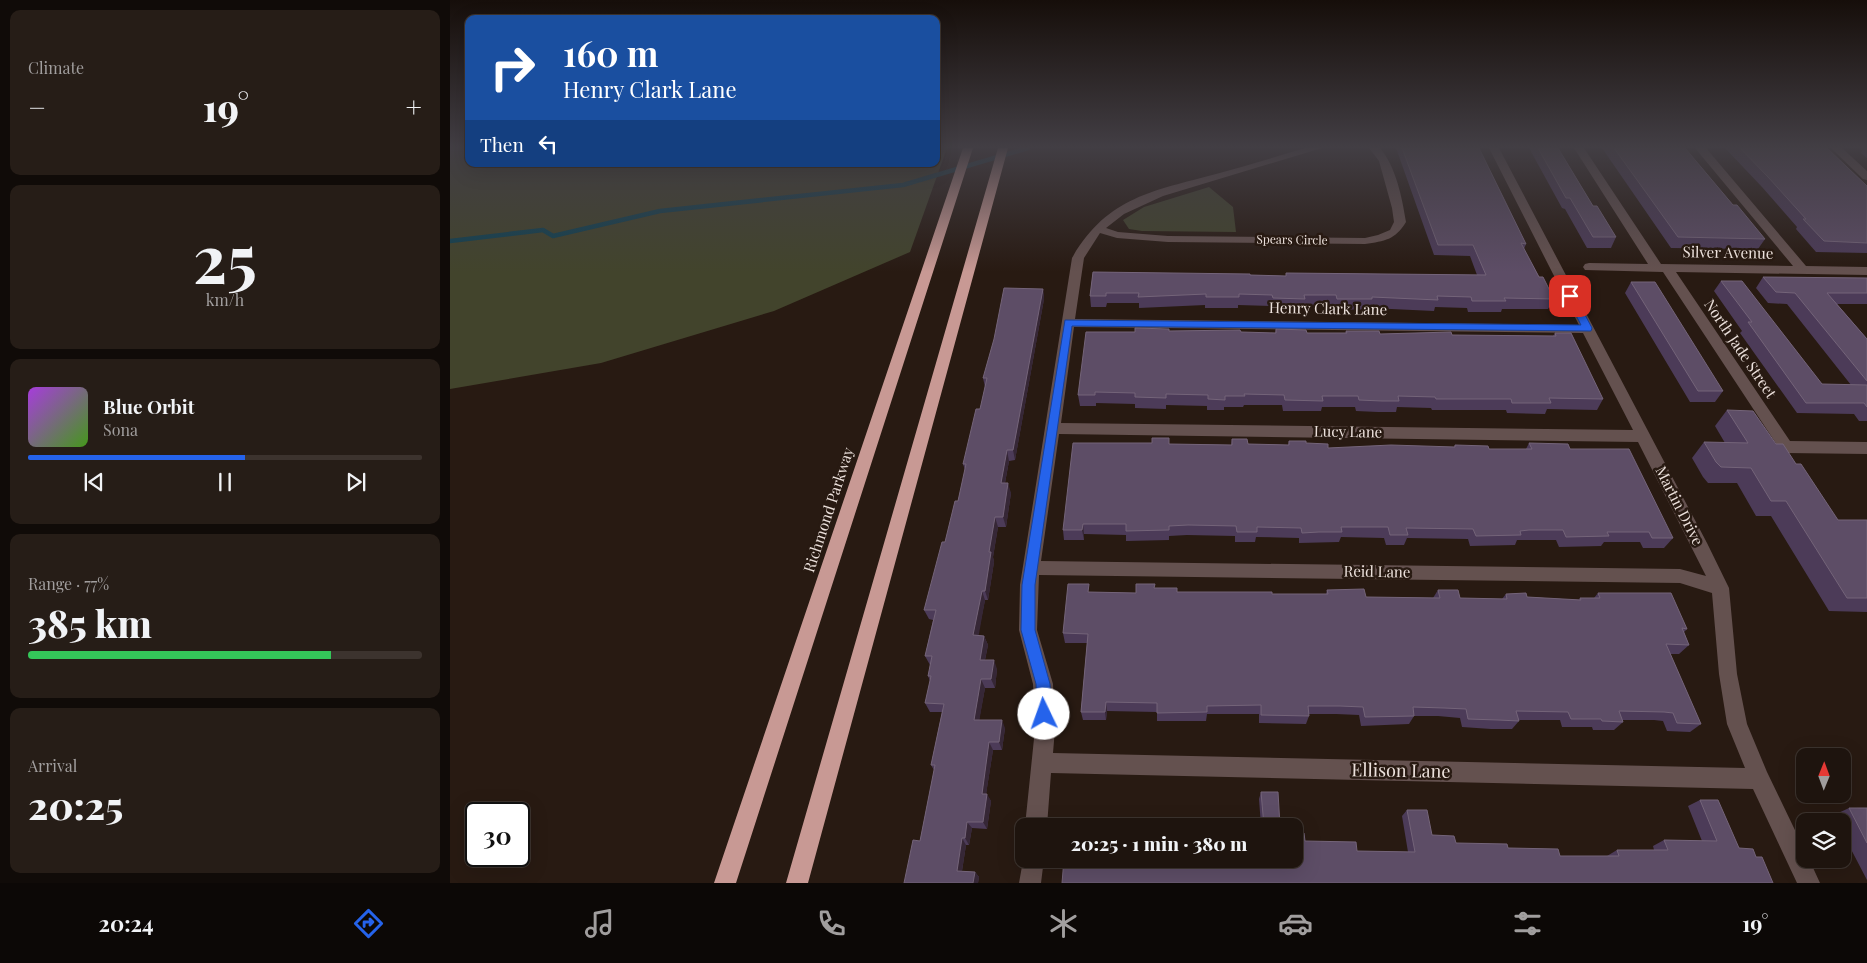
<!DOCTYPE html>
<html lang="en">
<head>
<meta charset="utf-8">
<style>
  body { margin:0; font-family:"Playfair Display",serif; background:#261d17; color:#f1f3f6; height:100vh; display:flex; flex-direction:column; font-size:19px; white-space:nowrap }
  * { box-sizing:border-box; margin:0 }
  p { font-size:16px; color:#a19e9e }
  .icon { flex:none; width:28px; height:28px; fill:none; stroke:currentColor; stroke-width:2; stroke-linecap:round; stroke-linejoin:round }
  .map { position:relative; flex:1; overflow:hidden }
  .sheet { display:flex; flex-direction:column; gap:10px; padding:10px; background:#100b08; width:450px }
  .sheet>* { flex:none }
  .banner { position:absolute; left:15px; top:15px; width:475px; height:152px; border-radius:10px; box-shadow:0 5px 20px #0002,0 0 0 1px #3c332e; background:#1a4fa0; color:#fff; overflow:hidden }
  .needle { width:32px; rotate:1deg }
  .fabs { position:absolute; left:1346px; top:748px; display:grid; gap:10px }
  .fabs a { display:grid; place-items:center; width:55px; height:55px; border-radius:10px; background:#1e140e; box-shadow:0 5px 20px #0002,0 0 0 1px #3c332e; font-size:25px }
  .speed { position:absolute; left:15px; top:802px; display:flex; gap:10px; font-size:25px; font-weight:700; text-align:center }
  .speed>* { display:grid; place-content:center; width:65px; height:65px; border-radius:50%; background:#1e140e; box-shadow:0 5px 20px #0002,0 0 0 1px #3c332e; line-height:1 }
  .speed .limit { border:2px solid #111; border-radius:8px; background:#fff; color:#111 }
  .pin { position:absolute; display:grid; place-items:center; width:42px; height:42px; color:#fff; margin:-21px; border-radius:10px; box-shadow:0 2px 8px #0006 }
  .me { position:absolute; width:55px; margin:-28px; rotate:357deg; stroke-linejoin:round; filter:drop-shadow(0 0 4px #0008) }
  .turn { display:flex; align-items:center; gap:18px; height:105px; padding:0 15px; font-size:22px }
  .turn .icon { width:65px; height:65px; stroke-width:2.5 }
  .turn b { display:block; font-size:35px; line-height:42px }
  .then { display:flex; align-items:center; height:48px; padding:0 15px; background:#0003; gap:10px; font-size:19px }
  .big { font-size:38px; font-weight:800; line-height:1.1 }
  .sheet .tile { flex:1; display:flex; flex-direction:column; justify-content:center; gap:8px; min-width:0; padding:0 18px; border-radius:10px; background:#261d17 }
  .sheet .dial { align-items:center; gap:0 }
  .dial b { font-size:65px; line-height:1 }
  .song { display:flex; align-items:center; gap:15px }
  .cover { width:60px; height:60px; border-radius:8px; background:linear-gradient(135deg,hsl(280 70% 55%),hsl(100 70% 35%)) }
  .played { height:5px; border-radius:2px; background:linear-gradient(90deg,#2563eb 55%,#3c332e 55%) }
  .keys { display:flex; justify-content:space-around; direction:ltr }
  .heat { display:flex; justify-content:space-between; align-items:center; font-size:28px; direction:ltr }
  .charge { height:8px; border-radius:4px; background:linear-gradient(90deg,#34c759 77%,#3c332e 0) }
  .trip { position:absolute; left:565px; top:818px; width:288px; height:50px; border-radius:10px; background:#1e140e; box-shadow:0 5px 20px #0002,0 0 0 1px #3c332e; font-weight:800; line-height:50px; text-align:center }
  .dock { display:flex; height:80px; justify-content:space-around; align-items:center; background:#0c0806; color:#a19e9e }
  .dock .icon { width:35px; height:35px }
  .dock .current { color:#2563eb }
  .dock b { font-size:22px; color:#f1f3f6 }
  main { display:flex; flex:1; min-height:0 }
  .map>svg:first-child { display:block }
</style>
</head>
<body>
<main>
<section class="sheet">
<div class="tile"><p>Climate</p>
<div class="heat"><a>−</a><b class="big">19°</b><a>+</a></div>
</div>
<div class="tile dial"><b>25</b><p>km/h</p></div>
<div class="tile">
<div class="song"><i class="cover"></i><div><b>Blue Orbit</b><p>Sona</p></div></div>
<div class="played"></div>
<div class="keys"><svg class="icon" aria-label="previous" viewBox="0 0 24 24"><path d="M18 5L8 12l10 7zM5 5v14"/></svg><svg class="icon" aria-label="pause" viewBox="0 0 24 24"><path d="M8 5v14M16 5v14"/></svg><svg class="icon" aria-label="next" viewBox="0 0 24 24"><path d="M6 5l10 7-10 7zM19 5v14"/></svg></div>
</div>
<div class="tile"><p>Range · 77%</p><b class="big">385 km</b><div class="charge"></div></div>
<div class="tile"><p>Arrival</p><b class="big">20:25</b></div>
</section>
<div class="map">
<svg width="1417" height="883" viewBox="0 0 1417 883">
  <rect width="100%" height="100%" fill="#281a12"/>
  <!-- green -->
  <path fill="#42442c" d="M0,148H19V164H486V148H497L460,252L324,311L151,363L0,389Z
    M759,187L783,207L786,232L692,231L679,229L673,220L694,207Z"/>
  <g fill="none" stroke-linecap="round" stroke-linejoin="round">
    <!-- stream -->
    <path stroke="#114252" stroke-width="4.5" d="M0,241L93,230L103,236L210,211L453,185L578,148"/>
    <!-- street -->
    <path fill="#64514f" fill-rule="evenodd" d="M855,148H872L713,196L674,214L656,228L668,232L718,236L915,238L928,235L940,230L944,222L942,208L929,161L919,148H930C946,167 952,197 956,222C945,240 935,241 915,244L718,242L667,238L650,233L634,258L625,319L1129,325L1039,148H1049L1257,543L1279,588L1287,674L1297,724L1317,772L1355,851V859H1359L1370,883H1347L1303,789L601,773L597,826H575L585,729L583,684L569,630L570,585L622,258C657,197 703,191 766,174C796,166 825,157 855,148ZM624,327L1133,333L1183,430L611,423ZM609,434L1188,442L1256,576L1230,569L591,561ZM589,575L1230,583L1262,593L1269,674L1277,724L1295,768L603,753L605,729L603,684L587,630Z
      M1124,148H1134L1211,264L1343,266L1245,148H1256L1356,266L1417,267V275L1226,272L1340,441L1417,442V454L1336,453L1331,451L1213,272L1135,270L1133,267L1135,264L1139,263L1198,264Z
      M1381,148H1392L1417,171V180L1413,179Z
      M574,855V859H594L591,883H569Z"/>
    <!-- highway -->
    <path fill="#c89994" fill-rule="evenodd" d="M513,148H523L286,883H264Z
      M548,148H558L358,883H336Z"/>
  </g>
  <!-- wall -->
  <path fill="#4c3b58" d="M946,148H1029L1076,244L1074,249L1089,277L1104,299L1098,309H1052L1051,312H1018L1017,308L985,307L984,311L920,308L919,310L885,309L884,306H854L853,309H821V306L788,305V308H755V305L689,308V303H657L656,307H641L640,296L643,272L800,275L836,276V273L1027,275L1020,256L984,255Z
    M1079,148H1108L1143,206L1166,237L1161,248H1137L1115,209L1112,208Z
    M1152,148H1235L1283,205L1315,239L1308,249L1221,248Z
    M1275,148H1377L1417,186V253L1366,252L1346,229L1347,227L1312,187Z
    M1412,148H1417V158L1411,153L1412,150L1411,149Z
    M1313,277L1417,278V304H1387L1417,339V421H1409L1404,414L1347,413L1290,333L1292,331L1264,291L1271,281L1372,384L1401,385L1337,304L1318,303L1306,288Z
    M1181,282L1273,391L1265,402H1240L1175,293Z
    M593,289L594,299L565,460L559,461L555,483L561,493L556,527H548L543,557L544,562L538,600H535L528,635L534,636L538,645L535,660L547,669L545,688H535L529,720L555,728L552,750H543L536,794L541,801L537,829L522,828L519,845H516L512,871L525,872L529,877L528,883L470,841L484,770L481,765L492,712H480L475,703L480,681L478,676L480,665L475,656L483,620L479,619L474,610L508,501L515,470L513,464L530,409L535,387L533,378Z
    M826,329L857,333H895L896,331L930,334L1002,335L1103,336L1105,333L1153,399L1147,410L1097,409L1095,414L1057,413L1056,410H982L981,408L947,407L946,412H928L906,411L905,407H872L871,411H833L832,405H794L793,407H774V410H757V406L716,405V409L685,408V404L646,403V406H630L628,395L719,331L825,333Z
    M1277,410L1326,444L1346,464L1388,520H1417V612L1379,611L1321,516H1306L1287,483H1258L1253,477L1242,458L1254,442L1275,443L1265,426Z
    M782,439L798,444L838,445L839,441L878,448L1004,447L1005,445L1039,449H1076L1079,443L1120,449L1223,538L1214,548H1193L1190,542H1154L1151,546L1109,547L1106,540H1067L1065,545L1020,546L1018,539L957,538L954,545H936L934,538L891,537L889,542L849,543V538L806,537L805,542H785V536L737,535L719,536V540L676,541V535L634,534V540H614L613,530L719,444L781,445Z
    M704,588L727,592L822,594H876L877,590L916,597L983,598L988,590L1010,598L1052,599L1056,594L1077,597L1129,600L1130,598H1144L1148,593L1237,629L1234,632L1239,645L1229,654H1220L1251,724L1240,732L1217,731L1213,721L1204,720H1173V722L1164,730H1143L1142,727H1112L1110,720H1069V721L1062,729H1041L1012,727L1010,718L988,716H964L959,724L911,726L909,715L886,714H858L859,716L856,724L809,723V714H757L756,721H707V712L657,711L656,720H633L631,712L637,643H615L613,633L640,592L686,593Z
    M811,792L830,826H811L809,799Z
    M1250,800L1289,848L1306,857L612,883L855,841L907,851L958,852L952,816L957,810L982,835L1006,843L1058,848L1110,856H1157L1167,850H1204L1203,846L1214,840L1252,841L1238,806Z
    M1399,808H1417V880L1392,832V821H1387L1384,815Z"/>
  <!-- shaded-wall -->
  <path fill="#362736" d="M593,289L594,299L565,460L563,450Z
    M557,450L559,461L553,493L551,483Z
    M558,483L561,493L556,527L553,517Z
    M545,517L548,527L543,557L544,562L538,600L535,591L539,552Z
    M633,524L634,534V540L632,530Z
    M532,591L535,600L527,645L523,635Z
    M534,636L538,645L533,669L530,660Z
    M544,660L547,669L545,688L541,679Z
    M531,679L535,688L528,728L524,720Z
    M656,702L657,711L656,720L655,712Z
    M552,720L555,728L552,750L549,742Z
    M539,742L543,750L535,801L532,794Z
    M537,794L541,801L537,829L533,822Z
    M517,822L522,828L519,845L515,838Z
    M512,838L516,845L511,877L507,871Z
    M525,872L529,877L528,883H523Z"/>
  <!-- building -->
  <path fill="#5d4d66" stroke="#746479" d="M952,148H1029L1076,244L1071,243L1089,277H1093L1104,299L1054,298L1056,301H1022L1021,297L987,296L988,300L922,297V299H887L886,295H854L855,299L823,298L822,295L789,294V297H756V294L688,297L689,293H656V296H640L643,272L800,274V275L836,276V273L1036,275L1023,245H988Z
    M1088,148H1108L1143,206H1147L1166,237H1143L1120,198H1116Z
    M1164,148H1235L1283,205H1287L1315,239L1228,237Z
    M1290,148H1377L1417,186V243L1374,241L1353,219H1356L1318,177Z
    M1313,277L1417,278V293H1377L1417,339V381L1345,293L1326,292Z
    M1271,281H1292L1372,384L1417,385V407L1414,403H1356L1298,322H1302Z
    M1181,282H1205L1273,391H1248Z
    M554,288L593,289L563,450H557L551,483H558L553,517H545L539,552H541L535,591H532L523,635L534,636L530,660H544L541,679H531L524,720H552L549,742H539L532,794H537L533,822H517L515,838H512L507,871L525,872L523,883H454L463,840L470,841L485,765H481L494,704L475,703L481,676H478L482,656H475L486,610H474L492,542H495L505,501H508L516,464H513L526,409H530L537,378H533L544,339Z
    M685,328L719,329V331L790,330L791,332L826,333V329L856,330L857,333H897L896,331H929L930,334L1001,332L1002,335L1106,336L1105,333H1121L1153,399L1099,398L1101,403H1062L1061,399H986L985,397L948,396L949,401H932L909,400L908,396H872L873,401L835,400L834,395L794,394L795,396H775V400L758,399V395L716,394V398L685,397V393L645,392V395H628L636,332H685Z
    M1277,410L1303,411L1326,444H1333L1346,464H1351L1388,520H1417V598H1397L1336,501H1321L1301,468L1271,467L1266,462L1254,442L1298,443Z
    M702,438H719V444L782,445V439H797L798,444L839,445V441H856V443L878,444V448L941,445L1005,447V445L1038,446L1039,449H1082L1079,443L1118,444L1120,449H1179L1223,538H1202L1199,532H1157L1159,536L1116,537L1113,530H1079L1070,531L1071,535L1026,536L1023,529L956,528L958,535H940L938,527H891L892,532H869L852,533L851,528L807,527V532H787L786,526L738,525L719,526V530L676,531V524H633L632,530H613L623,443H702Z
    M618,584H639L638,592L686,593V584H705L704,588H727V592H822V594H878L877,590L914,589L916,597L990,598L988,590H1008L1010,598L1057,599L1056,594L1076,593L1077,597L1131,600L1130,598H1150L1148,593H1221L1237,629L1232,628L1239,645L1216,644L1251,724L1227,723L1223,713L1214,712L1169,711L1173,722L1152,721L1151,719H1121L1118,712L1066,711L1069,721L1048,720L1018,719L1016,709L994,708L963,707L964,716L915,717L913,707L890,706H858L859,716L811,715V705L757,706V712L707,713V703L656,702L655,712H631L638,634L613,633Z
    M811,792H828L830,826H814Z
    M1250,800H1268L1289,848L1303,849L1306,857H1312L1323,883H612L614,859H844V833H854L855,841L906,842L907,851L965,852L957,810H977L982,835L1004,836L1006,843L1057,844L1058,848L1108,849L1110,856H1169L1167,850H1218L1214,840L1267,841Z
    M1399,808H1417V843Z"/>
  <!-- sky -->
  <linearGradient id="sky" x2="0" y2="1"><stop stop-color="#160e0a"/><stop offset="0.54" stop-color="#423e44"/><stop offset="1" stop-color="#423e44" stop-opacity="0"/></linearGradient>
  <rect width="1417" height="272" fill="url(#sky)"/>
  <!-- route -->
  <path fill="#2563eb" stroke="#184099" d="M1120,293L1125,296L1142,328L1141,331L622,326L585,585V630L600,684L602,714L600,719L594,721L589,719L587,714L586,684L571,630L572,585L615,320L1131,325L1116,296Z"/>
  <g text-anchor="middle" stroke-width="5" stroke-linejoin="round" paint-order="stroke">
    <!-- far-street labels -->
    <g font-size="12" fill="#ece1dc" stroke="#281a12">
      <text transform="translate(842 240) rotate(1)" y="4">Spears Circle</text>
    </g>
    <!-- street labels -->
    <g font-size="15" fill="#ece1dc" stroke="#281a12">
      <text transform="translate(1278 253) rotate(1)" y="5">Silver Avenue</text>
      <text transform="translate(878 309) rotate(1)" y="5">Henry Clark Lane</text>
      <text transform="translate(1290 349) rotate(56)" y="5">North Jade Street</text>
      <text transform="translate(898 432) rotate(1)" y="5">Lucy Lane</text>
      <text transform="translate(1229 506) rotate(63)" y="5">Martin Drive</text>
      <text transform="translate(379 510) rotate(-72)" y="5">Richmond Parkway</text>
      <text transform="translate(927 572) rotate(1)" y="5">Reid Lane</text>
    </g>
    <!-- near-street labels -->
    <g font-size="18" fill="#ece1dc" stroke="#281a12">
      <text transform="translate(951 771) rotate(1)" y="6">Ellison Lane</text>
    </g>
  </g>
</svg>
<div class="fabs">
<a><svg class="needle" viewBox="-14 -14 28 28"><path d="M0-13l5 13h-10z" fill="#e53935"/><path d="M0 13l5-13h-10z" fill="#a19e9e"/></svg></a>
<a><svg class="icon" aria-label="layers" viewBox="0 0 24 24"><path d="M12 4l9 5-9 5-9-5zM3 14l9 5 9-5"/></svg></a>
</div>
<div class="speed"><div class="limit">30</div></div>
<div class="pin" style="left:1120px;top:296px;background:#d93025"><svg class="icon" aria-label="arrive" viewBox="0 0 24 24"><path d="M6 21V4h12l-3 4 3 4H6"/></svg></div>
<svg class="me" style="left:594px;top:714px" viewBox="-20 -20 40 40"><circle r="19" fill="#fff"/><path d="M0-13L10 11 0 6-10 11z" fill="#2563eb"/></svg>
<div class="trip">20:25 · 1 min · 380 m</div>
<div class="banner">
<div class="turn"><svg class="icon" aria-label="right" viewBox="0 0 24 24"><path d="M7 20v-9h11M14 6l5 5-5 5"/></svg><div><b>160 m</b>Henry Clark Lane</div></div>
<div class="then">Then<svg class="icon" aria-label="left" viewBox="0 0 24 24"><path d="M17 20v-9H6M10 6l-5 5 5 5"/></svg></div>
</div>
</div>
</main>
<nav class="dock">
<b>20:24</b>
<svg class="icon current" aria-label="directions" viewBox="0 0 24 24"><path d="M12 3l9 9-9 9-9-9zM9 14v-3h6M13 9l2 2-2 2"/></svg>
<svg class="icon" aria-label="music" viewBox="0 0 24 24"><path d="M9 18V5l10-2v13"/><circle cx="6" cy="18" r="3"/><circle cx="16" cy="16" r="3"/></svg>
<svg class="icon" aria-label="phone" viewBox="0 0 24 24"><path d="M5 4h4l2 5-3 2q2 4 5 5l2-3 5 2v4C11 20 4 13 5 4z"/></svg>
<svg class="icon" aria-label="climate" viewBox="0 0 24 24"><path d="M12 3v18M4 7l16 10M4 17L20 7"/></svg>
<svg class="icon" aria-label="car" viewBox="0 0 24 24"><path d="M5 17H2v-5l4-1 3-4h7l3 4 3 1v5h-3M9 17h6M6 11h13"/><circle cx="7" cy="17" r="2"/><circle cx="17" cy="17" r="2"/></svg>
<svg class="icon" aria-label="filters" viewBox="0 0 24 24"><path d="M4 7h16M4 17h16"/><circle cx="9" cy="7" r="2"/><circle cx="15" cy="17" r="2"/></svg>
<b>19°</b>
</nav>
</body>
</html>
